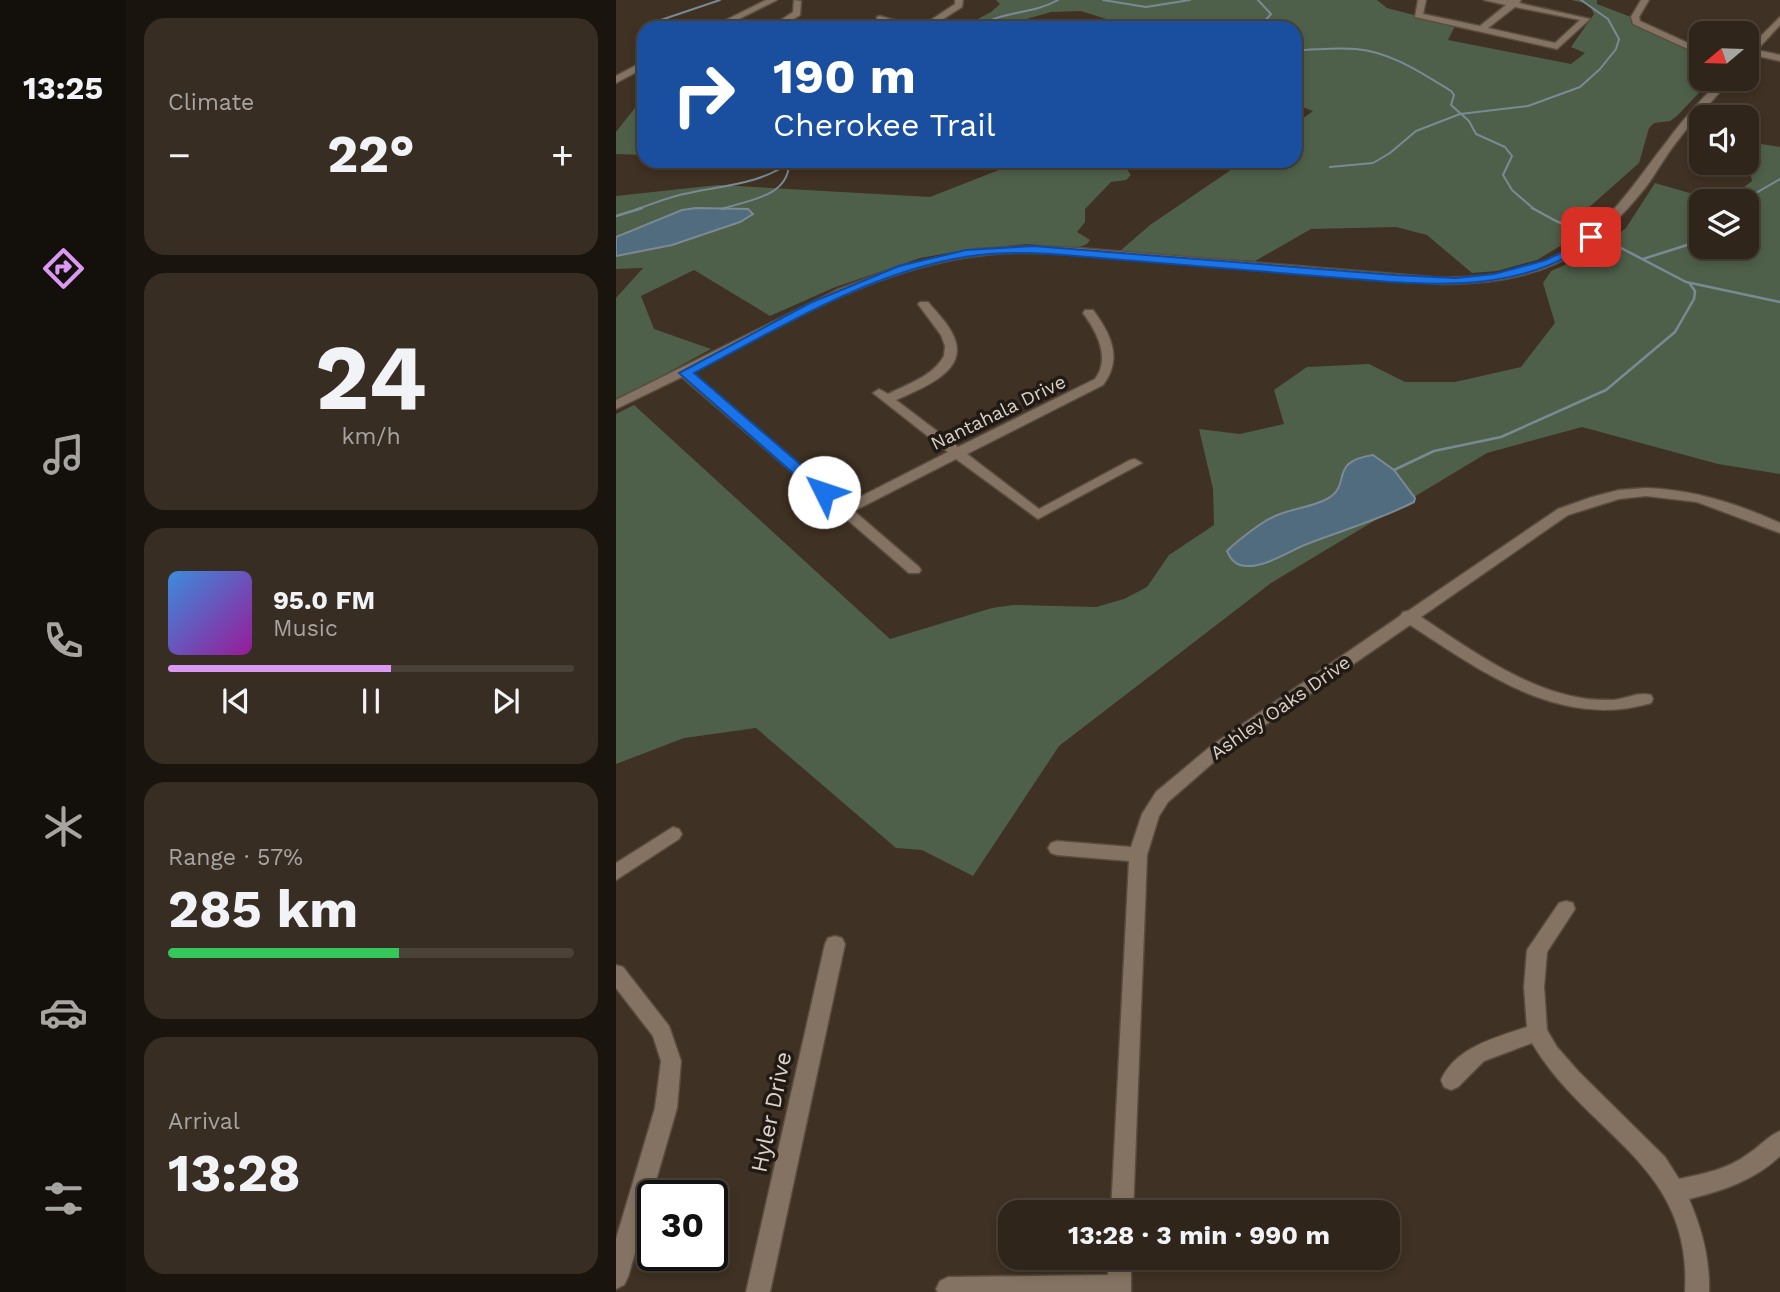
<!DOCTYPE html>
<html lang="en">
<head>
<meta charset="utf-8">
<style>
  body { margin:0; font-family:"Work Sans",sans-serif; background:#372d23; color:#f1f3f6; height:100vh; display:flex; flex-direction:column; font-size:26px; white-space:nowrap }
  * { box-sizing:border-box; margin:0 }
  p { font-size:23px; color:#a7a5a2 }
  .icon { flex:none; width:38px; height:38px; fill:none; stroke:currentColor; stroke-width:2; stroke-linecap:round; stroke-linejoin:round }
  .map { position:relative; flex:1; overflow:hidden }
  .side { display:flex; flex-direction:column; gap:18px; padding:18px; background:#1a140e; width:490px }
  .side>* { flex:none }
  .guide { position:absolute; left:21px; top:21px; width:665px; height:147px; border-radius:21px; box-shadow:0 4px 10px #0003,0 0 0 2px #4a4239; background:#1a4fa0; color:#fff; overflow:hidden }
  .needle { width:46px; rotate:251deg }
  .buttons { position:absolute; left:1073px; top:21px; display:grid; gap:14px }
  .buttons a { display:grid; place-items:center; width:70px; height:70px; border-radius:14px; background:#2f251a; box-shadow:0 4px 10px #0003,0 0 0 2px #4a4239; font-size:35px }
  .speed { position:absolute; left:21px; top:1180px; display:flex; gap:14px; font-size:35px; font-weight:700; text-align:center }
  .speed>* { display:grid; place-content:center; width:91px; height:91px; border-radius:50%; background:#2f251a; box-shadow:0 4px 10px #0003,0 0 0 2px #4a4239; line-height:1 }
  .speed .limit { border:4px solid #111; border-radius:10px; background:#fff; color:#111 }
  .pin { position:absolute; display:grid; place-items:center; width:60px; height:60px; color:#fff; margin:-30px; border-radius:14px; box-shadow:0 4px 10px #0006 }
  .me { position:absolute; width:77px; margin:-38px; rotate:311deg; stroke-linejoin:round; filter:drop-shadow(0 0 5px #0008) }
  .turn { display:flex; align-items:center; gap:24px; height:147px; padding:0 21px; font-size:32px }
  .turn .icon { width:91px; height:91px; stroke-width:2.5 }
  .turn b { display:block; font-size:49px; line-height:60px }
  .big { font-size:52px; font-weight:700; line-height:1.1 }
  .side .widget { flex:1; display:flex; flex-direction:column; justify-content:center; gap:10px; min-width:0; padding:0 24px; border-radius:21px; background:#372d23 }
  .side .dial { align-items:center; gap:0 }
  .dial b { font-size:91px; line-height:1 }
  .song { display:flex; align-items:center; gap:21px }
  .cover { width:84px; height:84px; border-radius:10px; background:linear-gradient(135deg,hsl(210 70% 55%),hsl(300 70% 35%)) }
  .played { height:7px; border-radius:4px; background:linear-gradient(90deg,#dc99f4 55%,#4a4239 55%) }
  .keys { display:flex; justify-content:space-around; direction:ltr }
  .heat { display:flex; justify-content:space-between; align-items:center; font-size:38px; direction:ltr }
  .charge { height:10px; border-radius:5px; background:linear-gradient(90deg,#34c759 57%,#4a4239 0) }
  .trip { position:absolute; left:382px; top:1200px; width:402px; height:70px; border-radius:21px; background:#2f251a; box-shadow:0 4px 10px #0003,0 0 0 2px #4a4239; font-weight:700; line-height:70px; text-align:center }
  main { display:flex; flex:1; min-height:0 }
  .menu { display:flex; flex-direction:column; width:126px; justify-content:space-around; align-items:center; background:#130f0a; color:#a7a5a2 }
  .menu .icon { width:49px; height:49px }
  .menu .current { color:#dc99f4 }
  .menu b { font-size:32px; color:#f1f3f6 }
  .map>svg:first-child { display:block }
</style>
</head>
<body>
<main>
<nav class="menu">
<b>13:25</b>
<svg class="icon current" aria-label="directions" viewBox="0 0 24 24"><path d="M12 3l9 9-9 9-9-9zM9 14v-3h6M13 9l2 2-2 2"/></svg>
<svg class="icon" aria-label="music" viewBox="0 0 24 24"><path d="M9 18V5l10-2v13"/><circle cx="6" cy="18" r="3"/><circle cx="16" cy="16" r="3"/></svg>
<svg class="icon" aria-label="phone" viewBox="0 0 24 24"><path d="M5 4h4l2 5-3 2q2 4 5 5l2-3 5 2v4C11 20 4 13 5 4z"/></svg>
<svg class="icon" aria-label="climate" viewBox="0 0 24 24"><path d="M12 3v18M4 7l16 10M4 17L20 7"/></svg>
<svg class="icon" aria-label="car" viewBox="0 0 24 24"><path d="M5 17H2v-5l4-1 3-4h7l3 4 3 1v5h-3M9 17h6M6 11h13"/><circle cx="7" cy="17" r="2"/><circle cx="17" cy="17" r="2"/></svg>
<svg class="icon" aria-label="filters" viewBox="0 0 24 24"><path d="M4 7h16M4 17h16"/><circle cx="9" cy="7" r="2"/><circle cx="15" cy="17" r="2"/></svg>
</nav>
<section class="side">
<div class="widget"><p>Climate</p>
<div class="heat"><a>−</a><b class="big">22°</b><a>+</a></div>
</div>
<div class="widget dial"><b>24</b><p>km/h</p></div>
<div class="widget">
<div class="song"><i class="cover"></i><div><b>95.0 FM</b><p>Music</p></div></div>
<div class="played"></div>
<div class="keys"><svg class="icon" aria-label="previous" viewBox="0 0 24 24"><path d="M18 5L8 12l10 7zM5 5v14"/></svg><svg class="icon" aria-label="pause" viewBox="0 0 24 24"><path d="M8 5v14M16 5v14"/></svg><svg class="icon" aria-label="next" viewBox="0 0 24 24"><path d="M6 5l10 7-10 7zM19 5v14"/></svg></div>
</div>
<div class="widget"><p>Range · 57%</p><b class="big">285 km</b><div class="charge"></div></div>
<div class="widget"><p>Arrival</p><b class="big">13:28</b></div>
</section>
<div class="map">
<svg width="1164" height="1292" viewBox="0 0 1164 1292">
  <rect width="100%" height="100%" fill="#3f3123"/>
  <!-- green -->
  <path fill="#4f604a" d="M380,0H761L771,8L839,26L832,40L955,64L969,53L955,47L978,14L973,4L955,0H981V4L1015,17L1017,22L1085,54V79H1096L1061,116L1054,121L1038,123L1033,128L1023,163L970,210L954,240L921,260L881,271L856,273L811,235L780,227L695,229L639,261L519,253L504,251L534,225L628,161H679V124L697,111L679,104V28H518L465,11L435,12L407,20L396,28H345L375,12L384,4Z
    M22,104L28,105V155L0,154V132Z
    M1139,143L1164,147V474L1102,464L966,427L871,453L655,583L443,746L357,876L306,850L280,848L140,728L68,738L0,764V414L18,405L274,639L376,608L397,605L480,607L508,599L531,587L553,555L598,525L597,489L583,429L624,434L668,424L658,390L691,367L753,364L789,382H839L905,367L939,323L927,283L935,271L981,251L1010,228L1039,183L1101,201H1085V247H1130V201H1110L1136,181L1134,171L1143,153Z
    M406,161H505L515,175L510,180L495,182L469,209V222L461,232L474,240L471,244L461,248L411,244L349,250L304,258L217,288L154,316L78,270L25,296L38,329L95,349L0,401V298L27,268L0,269V256L56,245L124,222L132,209L73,208L0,237V196L102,185L314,197Z"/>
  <!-- water -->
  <path fill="#516b7f" stroke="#7a8a95" stroke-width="2" d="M80,208L132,209L137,214L124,222L56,245L0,256V237L66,210Z
    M757,455L778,470L799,498L798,502C763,520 727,530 691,544C673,551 650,567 631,566C620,566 615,560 611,551C622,540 649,519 664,514C679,508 696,507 711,499C737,485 711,462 757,455Z"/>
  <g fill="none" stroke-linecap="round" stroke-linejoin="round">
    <!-- stream-far1 -->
    <path stroke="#7a8a95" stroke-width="2" d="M487,0L530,7L574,0
      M642,0L655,14L648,22L649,28
      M27,26L104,0
      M361,28C385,10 416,15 442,0
      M679,50C699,50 720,47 740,49C775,52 806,73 835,91L838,95L835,105L853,121L860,134L889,147L896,156L887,175L896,190L918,209
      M714,167L757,163L774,153L800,131L844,114L912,106L964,87L984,69L1000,49L1003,39L992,19L965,0
      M1126,201L1164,179
      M21,209C39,203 55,196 73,193C110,185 145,184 176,161
      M106,209C132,200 171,197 173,165"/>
    <!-- stream -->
    <path stroke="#7a8a95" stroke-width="2.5" d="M916,208L940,221L1007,249L1070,282L1164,302
      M106,209L110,208
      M0,216L26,208
      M1027,259L1071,245L1085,235
      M778,470L818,451L885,437L990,390L1059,332L1078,299L1079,291L1074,284"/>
    <!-- minor casing -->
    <g stroke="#594c40" stroke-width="3">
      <path id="minor" d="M150,0H161L105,28H94Z
        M178,0L185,1L184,15L163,28H153L177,12Z
        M339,0H347L346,7L313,28H303L339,4Z
        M802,0H810L807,14L864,26L890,5L868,0H905L903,3L974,19L941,49L799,17ZM899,7L964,20L939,43L872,28Z
        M1025,0H1033L1023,17L1024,21L1085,49V55L1017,24L1015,17Z
        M264,16L298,26L299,28H286L261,21V17Z
        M1164,17V25L1141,50L1164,55V61L1137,55L1130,60V51Z
        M28,61V68L0,83V76Z
        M1105,79H1115C1097,101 1076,121 1059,144C1048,158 1040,174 1029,188C970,262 919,283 826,284L461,254C427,253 393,251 360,256C258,269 166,326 75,372L230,504L332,452L257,393L263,389L272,394C292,384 317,376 328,356L329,346L325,335L302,304L304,302H312C322,314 336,327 340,343C348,374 301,390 280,400L342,447L479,379C495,358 481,332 467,313L469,310H477C495,334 507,359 487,385L351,454L423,509L514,460L519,459L526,463L422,519L340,459L238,511L303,567L305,570L303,573H293L66,377L0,409V400L221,290L284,266L361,249L418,246L461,248L826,278C860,277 895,275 927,262C985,239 1015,187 1052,140C1068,118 1087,98 1105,79Z
        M1030,488C1078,490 1120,503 1164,523V533L1081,502L1030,496L1003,499L952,515L805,617C854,649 906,688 965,698C975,700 987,700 997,700C1010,699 1023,691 1035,695L1037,699L1035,703C944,730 867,672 794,625L607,754L552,802L543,816L531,855L517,1213H495L513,861L441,855L435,853L432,848L435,843L441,841L515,847L526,814L540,792L595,746L784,616L787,612L792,611L942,509L976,497L1003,490Z
        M57,827L63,829L66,834L63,839L0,880V863Z
        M950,901L957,903L959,909L931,952L928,987L931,1030L941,1047L963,1072L1049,1157L1063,1179C1088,1174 1112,1169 1132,1154C1143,1147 1152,1136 1164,1131V1156C1139,1180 1106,1191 1073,1199C1086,1229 1094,1259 1093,1292H1069C1077,1164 971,1136 916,1043L868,1061L842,1087L835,1090L828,1087L825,1080C840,1047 879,1038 911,1027L908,987L911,950L943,903Z
        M219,936L226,938L229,944L154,1292H130L209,944L212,938Z
        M0,965L7,967L53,1026L65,1061L61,1108L12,1277L8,1285L0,1289V1239L39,1108L45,1061L37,1036L0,988Z
        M493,1258H515V1292H322L320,1289L324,1281L332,1277L492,1275Z"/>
    </g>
    <!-- minor -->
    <use href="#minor" fill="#847363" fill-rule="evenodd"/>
  </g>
  <!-- route -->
  <path fill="#1a73e8" stroke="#114b97" stroke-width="2" d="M975,233L978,234V239C904,298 802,284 713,277C645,271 576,266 507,260C455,256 401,248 349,257C252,273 163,328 78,373L213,489V496H203L63,373L194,303L283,266L350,250L418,246L779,275L840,278L878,274L930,260L949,251Z"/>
  <g text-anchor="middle" stroke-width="7" stroke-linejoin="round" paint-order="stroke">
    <!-- street labels -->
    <g font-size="19" fill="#dbd1c9" stroke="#211a14">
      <text transform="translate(382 412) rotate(-26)" y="7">Nantahala Drive</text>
      <text transform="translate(664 707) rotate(-35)" y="7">Ashley Oaks Drive</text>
    </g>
    <!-- near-street labels -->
    <g font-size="23" fill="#dbd1c9" stroke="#211a14">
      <text transform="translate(155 1112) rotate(-78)" y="8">Hyler Drive</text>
    </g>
  </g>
</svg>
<div class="buttons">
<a><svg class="needle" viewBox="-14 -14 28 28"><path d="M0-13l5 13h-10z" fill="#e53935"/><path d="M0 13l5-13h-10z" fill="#a7a5a2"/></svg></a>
<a><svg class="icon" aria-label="sound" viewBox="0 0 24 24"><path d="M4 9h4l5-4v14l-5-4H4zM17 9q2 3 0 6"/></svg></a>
<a><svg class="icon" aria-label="layers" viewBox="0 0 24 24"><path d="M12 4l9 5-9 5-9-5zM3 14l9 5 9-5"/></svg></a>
</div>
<div class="speed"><div class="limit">30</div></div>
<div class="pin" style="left:975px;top:237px;background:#d93025"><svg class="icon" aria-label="arrive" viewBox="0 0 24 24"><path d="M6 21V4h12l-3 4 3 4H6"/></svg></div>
<svg class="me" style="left:208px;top:492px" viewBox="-20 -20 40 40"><circle r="19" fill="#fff"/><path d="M0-13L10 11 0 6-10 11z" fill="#1a73e8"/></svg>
<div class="trip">13:28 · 3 min · 990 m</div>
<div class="guide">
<div class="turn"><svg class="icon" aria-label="right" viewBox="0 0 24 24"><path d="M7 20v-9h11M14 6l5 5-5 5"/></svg><div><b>190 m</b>Cherokee Trail</div></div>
</div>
</div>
</main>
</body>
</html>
